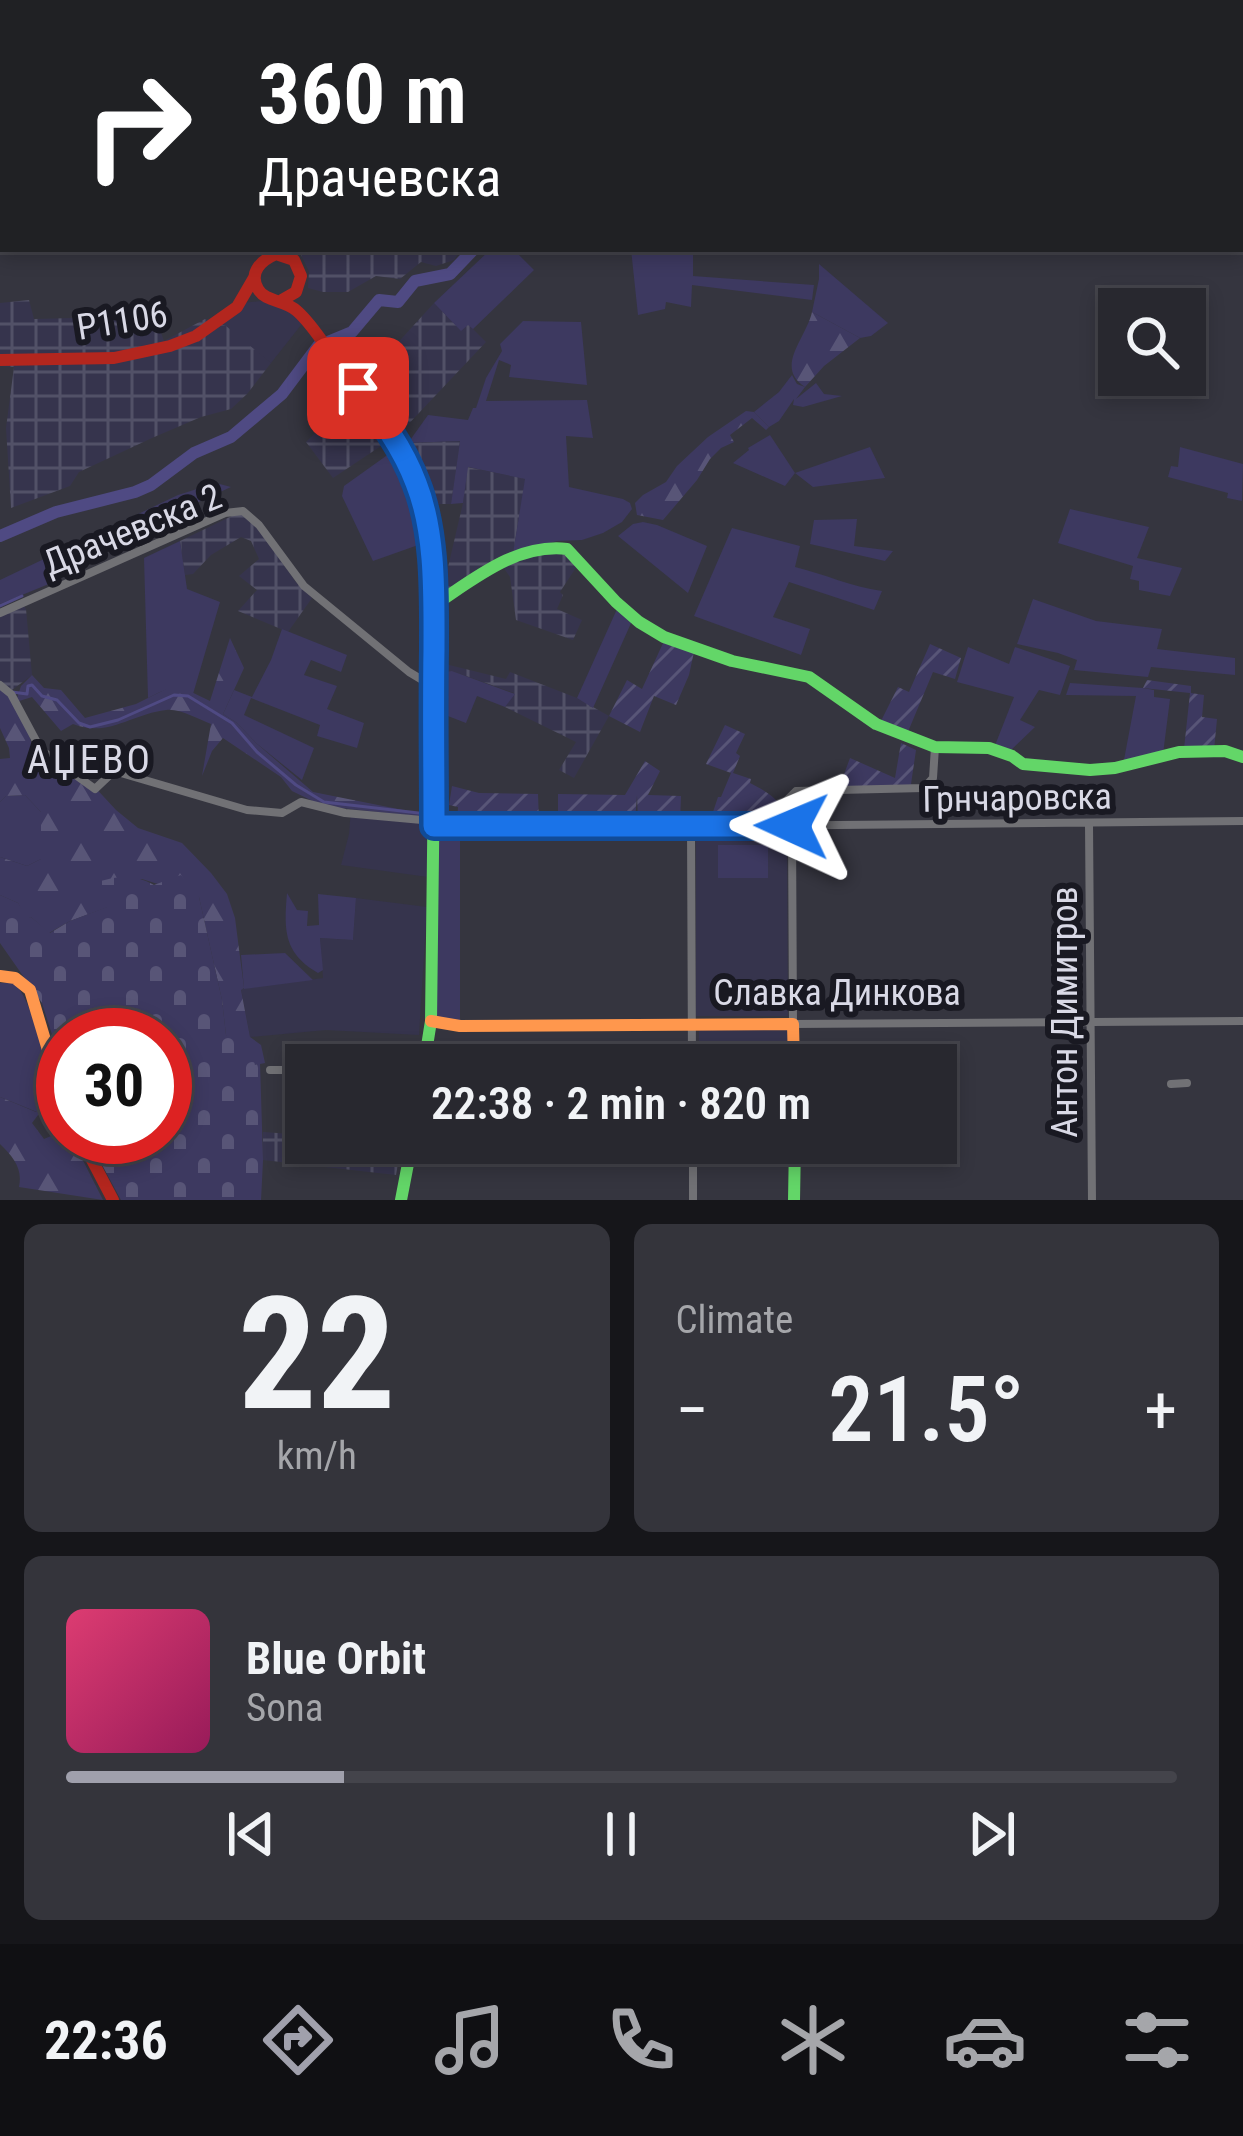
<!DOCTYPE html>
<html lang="en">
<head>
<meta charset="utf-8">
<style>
  body { margin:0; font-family:"Roboto Condensed",sans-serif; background:#34343b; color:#f1f3f6; height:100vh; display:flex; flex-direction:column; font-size:45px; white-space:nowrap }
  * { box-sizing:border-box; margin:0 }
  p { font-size:39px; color:#a5a6aa }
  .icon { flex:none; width:66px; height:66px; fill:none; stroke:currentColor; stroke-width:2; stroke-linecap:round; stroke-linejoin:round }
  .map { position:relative; height:1200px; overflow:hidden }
  .panel { display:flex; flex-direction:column; gap:24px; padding:24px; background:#16161a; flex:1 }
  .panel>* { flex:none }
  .top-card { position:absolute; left:0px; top:0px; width:1245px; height:252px; box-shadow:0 6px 18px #0003,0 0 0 3px #44444b; background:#202124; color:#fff; overflow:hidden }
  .buttons { position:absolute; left:1098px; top:288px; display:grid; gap:24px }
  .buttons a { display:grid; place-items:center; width:108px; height:108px; border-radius:0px; background:#28282f; box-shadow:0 6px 18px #0003,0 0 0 3px #44444b; font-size:60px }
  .speed { position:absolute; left:36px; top:1008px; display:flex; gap:24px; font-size:60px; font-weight:700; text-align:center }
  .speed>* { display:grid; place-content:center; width:156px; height:156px; border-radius:50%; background:#28282f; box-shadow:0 6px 18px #0003,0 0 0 3px #44444b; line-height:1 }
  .speed .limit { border:18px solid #d22; background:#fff; color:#111 }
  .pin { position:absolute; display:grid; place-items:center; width:102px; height:102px; color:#fff; margin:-51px; border-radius:24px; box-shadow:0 6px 18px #0006 }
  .me { position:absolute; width:132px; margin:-66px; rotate:271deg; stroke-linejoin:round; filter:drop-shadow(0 0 9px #0008) }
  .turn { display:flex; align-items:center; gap:42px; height:252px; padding:0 60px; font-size:54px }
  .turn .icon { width:156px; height:156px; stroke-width:2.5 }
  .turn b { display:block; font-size:84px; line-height:102px }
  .big { font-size:90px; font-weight:600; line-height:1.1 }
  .panel .card { flex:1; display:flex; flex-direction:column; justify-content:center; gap:18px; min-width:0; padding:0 42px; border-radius:18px; background:#34343b }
  .panel .dial { align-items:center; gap:0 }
  .dial b { font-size:156px; line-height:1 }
  .song { display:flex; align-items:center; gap:36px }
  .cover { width:144px; height:144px; border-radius:18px; background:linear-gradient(135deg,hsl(340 70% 55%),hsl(330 70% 35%)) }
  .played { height:12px; border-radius:6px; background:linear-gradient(90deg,#a0a0ac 25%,#44444b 25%) }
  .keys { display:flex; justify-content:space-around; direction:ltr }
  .heat { display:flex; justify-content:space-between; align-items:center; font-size:66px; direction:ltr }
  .panel .tiles { flex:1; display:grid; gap:24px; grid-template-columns:1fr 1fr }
  .card:last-child { grid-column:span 2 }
  .trip { position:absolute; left:285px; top:1044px; width:672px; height:120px; border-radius:0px; background:#28282f; box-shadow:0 6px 18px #0003,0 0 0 3px #44444b; font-weight:600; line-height:120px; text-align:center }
  .dock { display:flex; height:192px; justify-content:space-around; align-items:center; background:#101013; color:#a5a6aa }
  .dock .icon { width:84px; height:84px }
  .dock .on { color:#a0a0ac }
  .dock b { font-size:54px; color:#f1f3f6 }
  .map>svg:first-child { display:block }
</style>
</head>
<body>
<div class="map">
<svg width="1243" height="1200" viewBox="0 0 1243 1200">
  <defs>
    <pattern id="industrial-grid" width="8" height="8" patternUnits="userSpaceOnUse" patternTransform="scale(3)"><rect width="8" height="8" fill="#36344d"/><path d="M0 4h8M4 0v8" fill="none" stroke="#525167"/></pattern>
    <pattern id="forest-firs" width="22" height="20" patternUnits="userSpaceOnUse" patternTransform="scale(3)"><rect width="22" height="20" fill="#3d3960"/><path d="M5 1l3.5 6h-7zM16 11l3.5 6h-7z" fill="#585577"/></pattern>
    <pattern id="cemetery-stones" width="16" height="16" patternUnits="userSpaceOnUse" patternTransform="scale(3)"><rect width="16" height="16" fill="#3d3960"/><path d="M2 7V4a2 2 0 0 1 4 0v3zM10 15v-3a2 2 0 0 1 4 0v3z" fill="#585577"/></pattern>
    <pattern id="garden-furrows" width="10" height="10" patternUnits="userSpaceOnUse" patternTransform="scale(3)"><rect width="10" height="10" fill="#3d3960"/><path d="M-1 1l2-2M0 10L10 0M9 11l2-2" fill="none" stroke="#585577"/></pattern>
  </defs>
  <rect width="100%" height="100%" fill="#35353f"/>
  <!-- built -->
  <path fill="#36344d" d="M272,300H282L305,320L271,363L217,322L241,303Z
    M351,809L430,817L428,877L341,865L349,834Z
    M696,827H787L788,1016H696Z
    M356,898L427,907L419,1035L326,1030L250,1037L241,989L323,978L320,938L353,940Z
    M699,1029H789V1065H699Z
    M699,1143H790V1162H699Z"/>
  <!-- industrial -->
  <path fill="url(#industrial-grid)" d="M298,249H461L454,260L436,266L421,262L400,279L376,276L348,292H323L308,288L309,271Z
    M29,300L34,319L155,316L164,341L205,319L226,326L271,363L247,394L231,409L201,417L152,438L79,472L70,486L11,508L6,428L14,367L0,366V303Z
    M434,303L461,330L468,324L486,342L401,432L362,382Z
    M352,397L387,442L333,478L306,442Z
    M460,441L451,504H431L408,443Z
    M467,467L526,479L513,553L446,592L445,580L463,503Z
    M236,514L245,515L261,532L295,581L312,598L288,632L238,611L257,590L239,576L259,559L251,541L241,537L211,555L193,574L185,575L180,541Z
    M564,550L577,566L560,592L563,595L557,609L582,620L573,640L516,620L510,577L501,564L525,552Z
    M22,604L26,609L32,675L12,690L0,682V615Z
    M441,663L506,679L510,672L577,698L609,716L574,778L559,770L576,742L505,707L514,693L452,671L442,672Z
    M263,1132L306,1135V1143H402L396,1175L263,1160Z"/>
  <!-- green -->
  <path fill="#3d3960" d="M491,249H513L534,270L473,329L468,325L461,331L434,303Z
    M631,249H693V276L814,285L812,300L692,285L691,307L666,302L665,309L638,315Z
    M819,264L888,323L871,336L860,338L812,312L819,279Z
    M523,321L581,322L587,385L509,377L511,365L499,360L486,401L587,400L593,438L566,436L569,487L623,499L630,503L632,509L622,522L603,533L582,540L557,541L513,553L525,479L468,467L463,503L451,504L460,441L408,443L428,415L468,420L473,408H476L486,378L502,351L500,344Z
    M792,375L797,384L805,387L796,399L816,383L824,394L842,396L803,407L793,405L794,399L779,421L769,427L754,412L779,392Z
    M770,435L795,473L870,447L885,478L813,487L795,473L785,486L733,463L749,450L748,448Z
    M1180,447L1243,464L1242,501L1227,498L1228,493L1168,477L1171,466L1178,467Z
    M393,451L421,534V544L373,561L342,496L344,486Z
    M216,483L231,487L57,567L61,579L0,604V580L178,495Z
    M1070,509L1149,527L1137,558L1182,568L1170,596L1139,590V581L1130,579L1133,566L1058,543Z
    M857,519L854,546L893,551L885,561L810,544L814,520Z
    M643,522L657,525L707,546L688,593L618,536L633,524Z
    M732,528L800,546L795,567C825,574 851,587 882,591L874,610L789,582L773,617L810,629L801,655L694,616Z
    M180,541L187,589L220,602L193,694C173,683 167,689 148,698L144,558Z
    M1033,599L1096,621L1162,629L1157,649L1235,658V675L1151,667L1148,677L1074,670L1077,660L1058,653L1017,644Z
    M617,609L632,621L593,708L577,698Z
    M282,629L347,655L341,672L311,660L304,675L337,686L327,709L364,723L357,748L317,736L320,725L251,698L244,715L314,748L302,780L256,743L237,723L223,714L234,690L252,697L271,660Z
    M968,647L1009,664L1015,647L1070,666L1060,695L1039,690L1020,720L1035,727L1008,753L994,748L1014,697L957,682Z
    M452,671L515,694L505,707L477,696L466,723L440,713L442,672Z
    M1070,683L1143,688L1154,690V697L1170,699L1163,754L1123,765L1136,696L1066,695Z
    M25,795L41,812V859L27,866L0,857V802L6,796Z
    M433,826L460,827V1026L431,1021Z
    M718,845H768V878H718Z
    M287,893L297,910L308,911L307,926L319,925L318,894L356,898L353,940L320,938L323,970L318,973C283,953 284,929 287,893Z
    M285,953L313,980L244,989L241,955Z
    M0,983H15C41,1017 43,1067 43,1108L37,1112L0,1097Z"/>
  <!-- forest -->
  <path fill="url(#forest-firs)" d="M812,312L860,338L824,366L805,387C774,367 806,339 812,312Z
    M746,411L754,412L769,427L766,430L752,418L730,435L734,442L721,448L710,459L697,480L663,520L637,515L635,503L643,495L666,482L677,466L708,437Z
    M230,638L244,668L223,714L237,723L256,743L313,792L428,815L425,817L323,806L292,791L281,777L223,738L212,751L202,776L211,724C198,719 179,708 166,710C131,714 108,738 73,724L61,731L32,697L19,701L32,745L30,754L39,764L52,760L91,783L116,810L138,828L182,843L211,873L227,894L235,918L244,988L241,990L250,1037L261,1045L265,1063L255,1065L226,1035L222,1000L199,897L142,879L98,882L108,907L70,921L49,933L31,917L27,919L18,903L0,895V857L27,866L41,859V812L25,795L6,796L0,802V759L10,758L9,748L0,728V682L17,698L21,686L32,675L44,688L61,690L85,718L136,704L170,687H181L210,701Z
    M36,1030L63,1117V1126L53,1107L38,1115L32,1123L44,1139L63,1131V1137H71L103,1200L19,1187C23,1168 13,1157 0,1144V1097L36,1112L43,1108V1078Z"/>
  <!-- cemetery -->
  <path fill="url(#cemetery-stones)" d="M181,875L199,897L222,1000L226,1035L250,1048L255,1065L260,1063L263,1160L261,1200H121L87,1137H165V1035H63V1069L42,1003L0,943V895L18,903L28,918L31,917L50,933L70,921L107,907L97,882C119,876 134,874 154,885Z"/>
  <!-- garden -->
  <path fill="url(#garden-furrows)" d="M664,641L694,652L689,675L676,705L654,696L640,732L609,716L627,680L642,689Z
    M930,644L961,658L955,679L933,672L907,734L881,721L898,687L909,692Z
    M1147,680L1191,686V693L1204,695L1202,717L1217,719L1214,750L1184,749L1190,693L1143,688Z
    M725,725L745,734L736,753L740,756L733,773L751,779L750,783C769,793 780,799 788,820L710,821L718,797H721L731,773L706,764Z
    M901,743L916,750L911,784L914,786L839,788L850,758L895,778Z
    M645,761L660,771L648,795L681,796L680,822L638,821L637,795L635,822H558V794L625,795Z
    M452,786L479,793L538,794L539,822L457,823L458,807L449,805Z"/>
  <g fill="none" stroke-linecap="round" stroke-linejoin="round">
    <!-- stream -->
    <path stroke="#4f4a83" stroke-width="3" d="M0,606L22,596
      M12,692L27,694L28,686L32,685L42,696L57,700L79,723L90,727L118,720L174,695L188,696L232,723L257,752L296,785L324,802L427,814"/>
    <!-- river -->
    <path stroke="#4f4a83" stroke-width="12" d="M710,3L712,0
      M0,536L56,512L135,492L151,485L194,453L231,437L282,394L318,346L352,332L379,300L398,302L415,281L450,274L474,249"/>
    <!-- street -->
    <path stroke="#717175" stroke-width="8" d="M0,613L225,513L243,511L259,525L304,586L409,672L434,687
      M0,685L11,694L41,750L95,789L114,771L247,810L282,813L301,802L345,813L433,821
      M935,747L933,778L924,788L796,791L785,802L792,826L793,1024L1243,1021
      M1089,824L1092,1200
      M433,826L627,827L1243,821
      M691,826L692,1065
      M270,1070H306
      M1171,1084L1187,1083
      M693,1143V1200"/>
    <!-- fast -->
    <path stroke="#63d668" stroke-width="12" d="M433,606C473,580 516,543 567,549L616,602L639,622L664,637L732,661L809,677L876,724L935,747L989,748L1012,756L1023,764L1090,770L1115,768L1179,752L1225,751L1243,757
      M424,1065L431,1021L434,771
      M401,1200L412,1143
      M794,1200L795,1143"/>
    <!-- slow -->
    <path stroke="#ff974d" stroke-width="12" d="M384,3L386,0
      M0,976L15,978L30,990L63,1100
      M431,1021L460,1026L793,1024L794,1065"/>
    <!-- jam -->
    <path stroke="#b3261e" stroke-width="12" d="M282,300L296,292L301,276L294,260L276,254C262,260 248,272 258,289C265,302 286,300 297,311C313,325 324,345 337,362C354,384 372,405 387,429C435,502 435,575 434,660C434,697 434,734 434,771
      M0,360L114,358L170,346L196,336L237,307L255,276
      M80,1137L113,1200"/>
  </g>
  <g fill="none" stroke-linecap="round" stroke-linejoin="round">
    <!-- route casing -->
    <g stroke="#114b97" stroke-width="30">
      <path id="route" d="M358,388C380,417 403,448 416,483C436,533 434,596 434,649C433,708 434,767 434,826H792"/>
    </g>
    <!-- route -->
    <use href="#route" stroke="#1a73e8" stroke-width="21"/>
  </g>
  <g text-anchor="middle" stroke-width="12" stroke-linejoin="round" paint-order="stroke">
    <!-- street labels -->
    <g font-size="36" fill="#d9d9e6" stroke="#191922">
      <text transform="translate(122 320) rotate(-9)" y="13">P1106</text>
      <text transform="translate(132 529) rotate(-22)" y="13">Драчевска 2</text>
      <text transform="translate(1017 797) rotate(-1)" y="13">Грнчаровска</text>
      <text x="837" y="1005">Славка Динкова</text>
      <text transform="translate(1064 1012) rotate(-90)" y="13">Антон Димитров</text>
    </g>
    <!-- neighbourhood labels -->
    <g font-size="39" letter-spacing="3" fill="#d9d9e6" stroke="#191922">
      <text x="90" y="773">АЏЕВО</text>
    </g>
  </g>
</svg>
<div class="buttons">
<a><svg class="icon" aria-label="search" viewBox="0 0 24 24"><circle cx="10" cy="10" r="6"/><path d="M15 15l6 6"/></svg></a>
</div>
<div class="speed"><div class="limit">30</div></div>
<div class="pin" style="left:358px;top:388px;background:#d93025"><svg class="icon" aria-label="arrive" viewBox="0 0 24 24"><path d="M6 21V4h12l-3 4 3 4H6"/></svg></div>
<svg class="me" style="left:792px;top:826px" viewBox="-20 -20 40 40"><path d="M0-17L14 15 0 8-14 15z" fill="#1a73e8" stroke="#fff" stroke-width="4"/></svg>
<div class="trip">22:38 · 2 min · 820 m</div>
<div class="top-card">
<div class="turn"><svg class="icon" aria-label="right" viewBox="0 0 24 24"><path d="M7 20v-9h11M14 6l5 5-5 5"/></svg><div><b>360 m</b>Драчевска</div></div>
</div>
</div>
<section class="panel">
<div class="tiles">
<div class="card dial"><b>22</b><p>km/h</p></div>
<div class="card"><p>Climate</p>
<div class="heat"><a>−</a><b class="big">21.5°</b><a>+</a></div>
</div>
<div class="card">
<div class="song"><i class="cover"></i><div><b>Blue Orbit</b><p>Sona</p></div></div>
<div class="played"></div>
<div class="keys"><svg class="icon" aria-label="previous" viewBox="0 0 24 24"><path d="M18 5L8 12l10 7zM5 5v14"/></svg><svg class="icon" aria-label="pause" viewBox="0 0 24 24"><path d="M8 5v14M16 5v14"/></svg><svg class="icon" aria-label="next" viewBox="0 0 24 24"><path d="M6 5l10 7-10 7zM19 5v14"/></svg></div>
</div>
</div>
</section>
<nav class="dock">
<b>22:36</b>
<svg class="icon on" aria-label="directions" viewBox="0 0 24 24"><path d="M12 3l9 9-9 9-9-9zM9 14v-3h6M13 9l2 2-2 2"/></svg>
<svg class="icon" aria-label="music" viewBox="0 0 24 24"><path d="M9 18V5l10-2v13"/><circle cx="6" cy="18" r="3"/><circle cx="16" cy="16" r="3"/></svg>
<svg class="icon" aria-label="phone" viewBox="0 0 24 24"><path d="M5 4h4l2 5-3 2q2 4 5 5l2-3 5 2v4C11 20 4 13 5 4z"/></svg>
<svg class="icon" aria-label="climate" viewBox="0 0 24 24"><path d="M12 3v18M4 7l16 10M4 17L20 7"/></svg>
<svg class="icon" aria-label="car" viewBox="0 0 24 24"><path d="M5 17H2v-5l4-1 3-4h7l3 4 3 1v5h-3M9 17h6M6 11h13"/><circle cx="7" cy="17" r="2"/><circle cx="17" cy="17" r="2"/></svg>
<svg class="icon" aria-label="filters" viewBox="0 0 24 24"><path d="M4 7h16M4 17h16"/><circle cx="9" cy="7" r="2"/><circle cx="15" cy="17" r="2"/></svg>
</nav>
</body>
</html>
